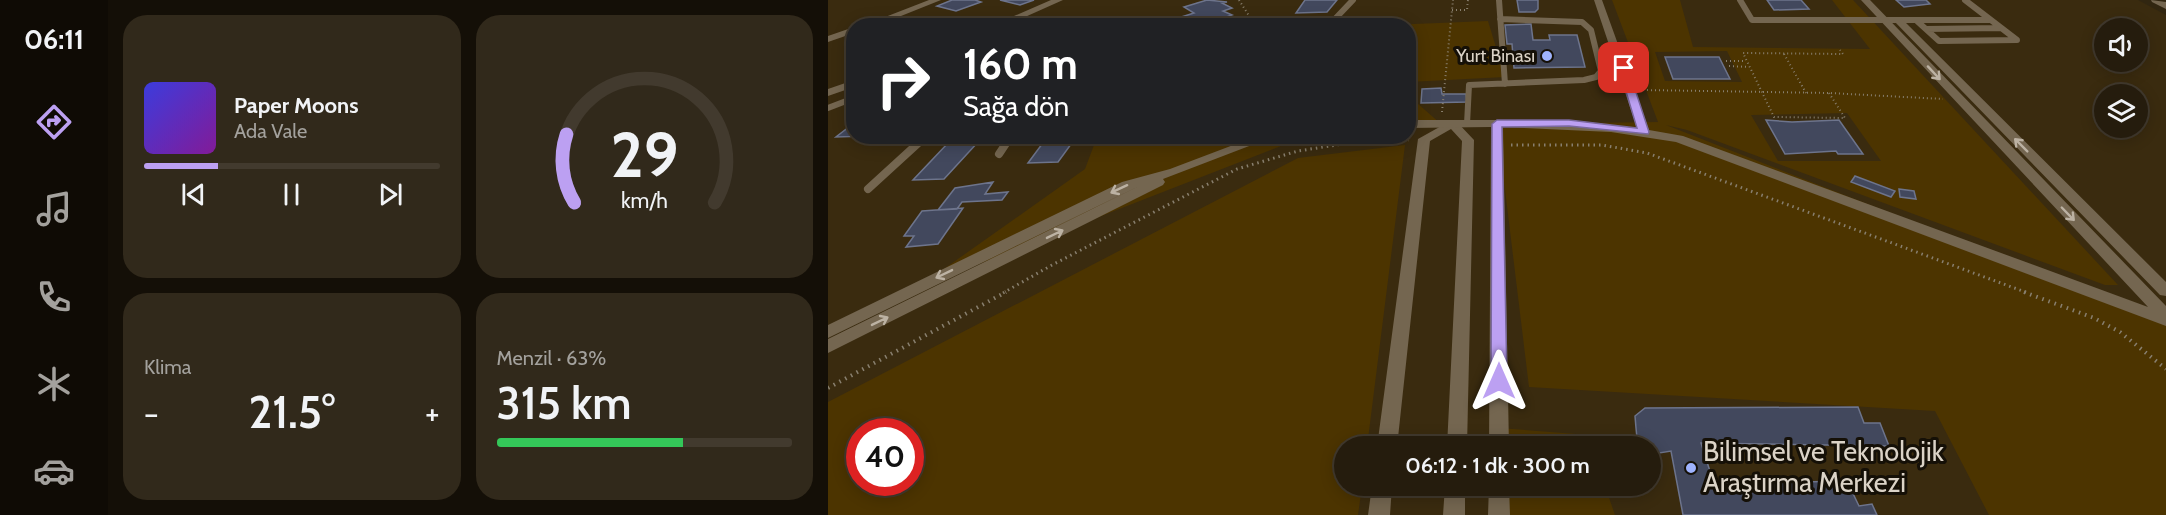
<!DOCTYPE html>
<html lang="tr">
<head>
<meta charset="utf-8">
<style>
  body { margin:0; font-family:Cabin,sans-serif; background:#31291b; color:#f1f3f6; height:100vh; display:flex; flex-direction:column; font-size:22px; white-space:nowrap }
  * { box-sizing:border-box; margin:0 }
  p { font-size:20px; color:#a3a19d }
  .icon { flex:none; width:33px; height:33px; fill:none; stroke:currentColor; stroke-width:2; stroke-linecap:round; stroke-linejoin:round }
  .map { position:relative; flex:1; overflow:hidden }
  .details { display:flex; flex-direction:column; gap:15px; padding:15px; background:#140f07; width:720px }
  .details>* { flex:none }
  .top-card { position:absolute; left:18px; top:18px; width:570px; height:126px; border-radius:24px; box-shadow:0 3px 15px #0003,0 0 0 2px #423a2e; background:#202124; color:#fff; overflow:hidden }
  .tools { position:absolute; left:1266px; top:18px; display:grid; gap:12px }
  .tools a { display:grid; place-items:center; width:54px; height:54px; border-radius:50%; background:#251c0d; box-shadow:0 3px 15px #0003,0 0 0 2px #423a2e; font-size:30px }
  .speed { position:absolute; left:18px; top:418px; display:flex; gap:12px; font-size:30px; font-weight:700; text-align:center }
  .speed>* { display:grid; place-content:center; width:78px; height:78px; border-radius:50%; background:#251c0d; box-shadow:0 3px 15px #0003,0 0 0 2px #423a2e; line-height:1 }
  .speed .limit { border:9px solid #d22; background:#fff; color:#111 }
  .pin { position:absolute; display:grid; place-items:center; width:51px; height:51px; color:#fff; margin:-26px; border-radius:12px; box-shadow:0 3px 9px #0006 }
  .me { position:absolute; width:66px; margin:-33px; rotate:0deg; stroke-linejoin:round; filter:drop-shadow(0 0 4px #0008) }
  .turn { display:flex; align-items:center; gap:21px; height:126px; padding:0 18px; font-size:27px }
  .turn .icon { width:78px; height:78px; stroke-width:2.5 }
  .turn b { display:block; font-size:42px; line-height:51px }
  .big { font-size:45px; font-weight:600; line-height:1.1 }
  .details .card { flex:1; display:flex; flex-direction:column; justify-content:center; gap:9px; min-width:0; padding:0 21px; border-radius:24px; background:#31291b }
  .details .dial { align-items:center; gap:0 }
  .dial svg { height:156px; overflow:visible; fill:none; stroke:#423a2e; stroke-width:7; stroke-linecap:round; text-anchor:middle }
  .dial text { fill:#f1f3f6; stroke:none }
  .song { display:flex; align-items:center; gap:18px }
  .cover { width:72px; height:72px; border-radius:9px; background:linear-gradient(135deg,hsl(240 70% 55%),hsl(290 70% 35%)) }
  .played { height:6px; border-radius:3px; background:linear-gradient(90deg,#bca0f2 25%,#423a2e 25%) }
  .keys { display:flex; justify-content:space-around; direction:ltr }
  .heat { display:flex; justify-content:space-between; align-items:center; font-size:33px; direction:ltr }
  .charge { height:9px; border-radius:4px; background:linear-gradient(90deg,#34c759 63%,#423a2e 0) }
  .details .tiles { flex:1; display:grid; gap:15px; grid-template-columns:repeat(2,1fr) }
  .trip { position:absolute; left:506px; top:436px; width:327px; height:60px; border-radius:30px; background:#251c0d; box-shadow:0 3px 15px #0003,0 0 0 2px #423a2e; font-weight:600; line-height:60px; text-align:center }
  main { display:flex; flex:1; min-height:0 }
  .tab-bar { display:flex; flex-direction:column; width:108px; justify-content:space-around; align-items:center; background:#0f0b05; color:#a3a19d }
  .tab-bar .icon { width:42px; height:42px }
  .tab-bar .on { color:#bca0f2 }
  .tab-bar b { font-size:27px; color:#f1f3f6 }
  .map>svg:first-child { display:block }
</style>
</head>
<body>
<main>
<nav class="tab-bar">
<b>06:11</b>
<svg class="icon on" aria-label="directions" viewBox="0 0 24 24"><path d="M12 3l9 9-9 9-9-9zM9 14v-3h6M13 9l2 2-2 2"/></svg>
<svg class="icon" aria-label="music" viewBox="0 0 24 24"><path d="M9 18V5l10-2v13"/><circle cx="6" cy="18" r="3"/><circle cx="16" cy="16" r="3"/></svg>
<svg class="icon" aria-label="phone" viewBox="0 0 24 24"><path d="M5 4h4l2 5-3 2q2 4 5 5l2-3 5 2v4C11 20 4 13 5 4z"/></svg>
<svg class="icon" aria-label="climate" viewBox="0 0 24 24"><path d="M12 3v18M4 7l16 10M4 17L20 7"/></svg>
<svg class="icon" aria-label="car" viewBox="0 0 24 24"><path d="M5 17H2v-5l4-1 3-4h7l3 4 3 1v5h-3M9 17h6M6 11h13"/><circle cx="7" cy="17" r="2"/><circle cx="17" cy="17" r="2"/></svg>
</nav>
<section class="details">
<div class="tiles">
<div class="card">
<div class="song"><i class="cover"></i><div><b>Paper Moons</b><p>Ada Vale</p></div></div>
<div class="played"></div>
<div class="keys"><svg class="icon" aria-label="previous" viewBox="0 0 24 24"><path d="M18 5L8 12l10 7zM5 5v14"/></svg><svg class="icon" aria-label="pause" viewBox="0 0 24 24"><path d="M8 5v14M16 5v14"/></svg><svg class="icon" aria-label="next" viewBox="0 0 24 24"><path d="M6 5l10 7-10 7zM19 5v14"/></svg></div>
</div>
<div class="card dial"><svg viewBox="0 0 100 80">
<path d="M14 69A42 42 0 1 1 86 69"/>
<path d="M14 69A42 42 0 0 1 10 34" stroke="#bca0f2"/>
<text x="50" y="56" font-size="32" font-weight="700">29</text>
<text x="50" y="72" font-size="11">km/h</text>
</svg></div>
<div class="card"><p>Klima</p>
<div class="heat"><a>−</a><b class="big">21.5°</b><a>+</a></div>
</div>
<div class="card"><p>Menzil · 63%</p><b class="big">315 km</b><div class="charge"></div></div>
</div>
</section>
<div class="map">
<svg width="1338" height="515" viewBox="0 0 1338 515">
  <rect width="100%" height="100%" fill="#312611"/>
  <!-- built -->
  <path fill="#3a2b0f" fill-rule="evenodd" d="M0,0H1310L1338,15V515H0ZM26,26H580V136H26ZM1276,28H1310V62H1276ZM1276,94H1310V128H1276ZM32,432H82V483H32ZM516,447H822V486H516Z"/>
  <!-- green -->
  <path fill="#4c3400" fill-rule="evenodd" d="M784,0H852L865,47L1042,49L1004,0H1025L1290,285H1277L859,130L838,125L1338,321V515H1161L1107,411L701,387L669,124L830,122ZM899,51L914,82L837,81L827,52ZM1019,113L1053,161H950L923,115Z
    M660,21L677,77L581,82L580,26H537Z
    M581,96L613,124H581Z
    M269,137H476L89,288L257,169Z
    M577,145L539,447H516V486H534L530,515H0V402L470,158ZM32,432H82V483H32Z
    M671,428L761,435L765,447H671Z
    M671,486H777L787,515H671Z"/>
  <!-- building -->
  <path fill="#42485d" stroke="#6d748c" stroke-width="1.5" d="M124,0H147L153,2L128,11L109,6Z
    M172,0H206L192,5Z
    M379,0L399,2L394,3L404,8L395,11L404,15L373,26H325L366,13L356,7Z
    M477,0H509L499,12L468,13Z
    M689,0H710V9L707,12H691Z
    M939,0H973L981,9L946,10Z
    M1068,0H1098L1102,4L1076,7Z
    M126,18L147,24L107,26Z
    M703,24L705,40H722L721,35H749L757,67L686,68L684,44H679L677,25Z
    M837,57H891L902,79H845Z
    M613,88L614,94H638L639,102L593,103L594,89Z
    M938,120L964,122L1011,120L1035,154H1010L1008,151L957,154Z
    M26,123V136H40L8,137Z
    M117,136H145L140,141H151L116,179L85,180L121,142H112Z
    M220,136H249L230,162L200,163Z
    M1027,176L1067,191L1063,197L1023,182Z
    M165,182L157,194L180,192L174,200L134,202L129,209L110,210L127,188Z
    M1071,189L1086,191L1088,199L1072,197Z
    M135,208L110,244L78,247L86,236H76L94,211Z
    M1030,407L1036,423H1052L1061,446L873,443L886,484L1019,481L1031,506L1044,504L1049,515H855L843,451L825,454L822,447L809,438L808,428L807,416L817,408Z"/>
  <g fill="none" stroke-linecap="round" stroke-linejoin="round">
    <!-- path-far2 -->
    <path stroke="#887f6e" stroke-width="2" stroke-dasharray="1 3" stroke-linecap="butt" d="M411,0L423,19V26
      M624,10H639L640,0
      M956,54L978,93
      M898,61H918
      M901,66L921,67
      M815,90L1001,93L1115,99
      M1001,93L1017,118L946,117L915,53L1015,54L1012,50
      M614,112L625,0"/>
    <!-- path-far1 -->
    <path stroke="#887f6e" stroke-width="3" stroke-dasharray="1.5 4" stroke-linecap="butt" d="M683,145H774L819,153L1200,293
      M175,293L224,265L409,169L470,151L534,141L581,140"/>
    <!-- path -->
    <path stroke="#887f6e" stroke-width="4" stroke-dasharray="1.5 5" stroke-linecap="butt" d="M1196,292L1266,318L1292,332L1338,369
      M0,388L178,292"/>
    <!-- lane-far1 -->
    <path stroke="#746650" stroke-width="6" d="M671,0L677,84
      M912,0L924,20H1162
      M505,21L525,0
      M1089,21L1111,41L1189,40L1137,0
      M1098,29L1173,28
      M0,108L26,98
      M639,124L641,85L756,80L768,77L773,71L763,30L754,22L672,19"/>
    <!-- lane -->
    <path stroke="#746650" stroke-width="8" d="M171,154L183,136
      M40,189L98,136"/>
    <!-- street -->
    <path fill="#746650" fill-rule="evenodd" d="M101,0H113L48,26H34Z
      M223,0H235L177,26H163Z
      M26,27V33L0,42V36Z
      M26,80V87L0,96V89Z
      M624,120L628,121L646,140L639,447H619L634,141L623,129L602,141L569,447H549L590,139Z
      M544,486H564L562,515H540Z
      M617,486H637V515H615Z"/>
    <!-- secondary -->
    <path fill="#746650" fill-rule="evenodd" d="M766,0H774L821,130L855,136L1320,307L1033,0H1042L1338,306V326L848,142L783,132L675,127L681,447H661L663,127L580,128V120H716L809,128Z
      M1323,0L1338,2V9L1324,2Z
      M1067,18H1073L1338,282V296L1332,295L1067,22Z
      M429,136H447L335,179L337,182L335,185L0,353V339L313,185L0,338V325L294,182L342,169Z
      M661,486H681L682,515H660Z"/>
  </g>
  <!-- one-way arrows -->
  <defs><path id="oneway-shaft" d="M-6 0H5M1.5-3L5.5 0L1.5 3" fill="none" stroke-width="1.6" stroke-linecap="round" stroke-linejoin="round" transform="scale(1.5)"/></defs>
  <g stroke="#bcb2a3">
    <use href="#oneway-shaft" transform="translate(1106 73) rotate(47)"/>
    <use href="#oneway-shaft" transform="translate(1193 145) rotate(-135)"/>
    <use href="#oneway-shaft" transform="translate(291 189) rotate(155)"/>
    <use href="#oneway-shaft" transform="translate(1240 214) rotate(46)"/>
    <use href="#oneway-shaft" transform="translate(227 234) rotate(-26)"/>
    <use href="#oneway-shaft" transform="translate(116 274) rotate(154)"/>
    <use href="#oneway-shaft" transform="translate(52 321) rotate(-26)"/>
  </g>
  <!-- route -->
  <path fill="#bca0f2" stroke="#7a689d" stroke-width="1.5" d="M796,65L800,68L821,132L820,134L741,126L674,127L679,381L671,387L665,385L663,381L664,124L669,120H741L809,128L791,68Z"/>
  <!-- markers -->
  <g fill="#9fb3fd" stroke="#151007" stroke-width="2">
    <circle cx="719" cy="56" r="6"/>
    <circle cx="863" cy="468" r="6"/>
  </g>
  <g text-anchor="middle" stroke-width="6" stroke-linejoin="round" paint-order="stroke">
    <!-- far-poi labels -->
    <g font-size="18" fill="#dbd3c7" stroke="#151007" text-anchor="end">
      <text x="707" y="62">Yurt Binası</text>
    </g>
    <!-- near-poi labels -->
    <g font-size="27" fill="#dbd3c7" stroke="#151007" text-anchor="start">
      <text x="875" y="461">Bilimsel ve Teknolojik<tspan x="875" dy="31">Araştırma Merkezi</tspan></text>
    </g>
  </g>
</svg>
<div class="tools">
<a><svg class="icon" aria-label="sound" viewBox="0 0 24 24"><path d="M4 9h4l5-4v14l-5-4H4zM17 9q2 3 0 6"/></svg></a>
<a><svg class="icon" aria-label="layers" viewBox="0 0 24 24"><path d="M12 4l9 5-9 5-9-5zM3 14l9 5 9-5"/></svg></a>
</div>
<div class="speed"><div class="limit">40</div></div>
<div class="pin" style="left:796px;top:68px;background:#d93025"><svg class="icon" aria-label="arrive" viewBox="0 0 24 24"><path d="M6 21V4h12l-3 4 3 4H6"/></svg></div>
<svg class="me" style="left:671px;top:381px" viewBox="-20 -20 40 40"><path d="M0-17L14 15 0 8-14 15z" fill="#bca0f2" stroke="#fff" stroke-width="4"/></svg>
<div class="trip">06:12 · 1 dk · 300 m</div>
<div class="top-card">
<div class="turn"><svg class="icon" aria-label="right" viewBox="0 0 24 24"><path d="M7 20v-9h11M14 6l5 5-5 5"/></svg><div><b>160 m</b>Sağa dön</div></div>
</div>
</div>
</main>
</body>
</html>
